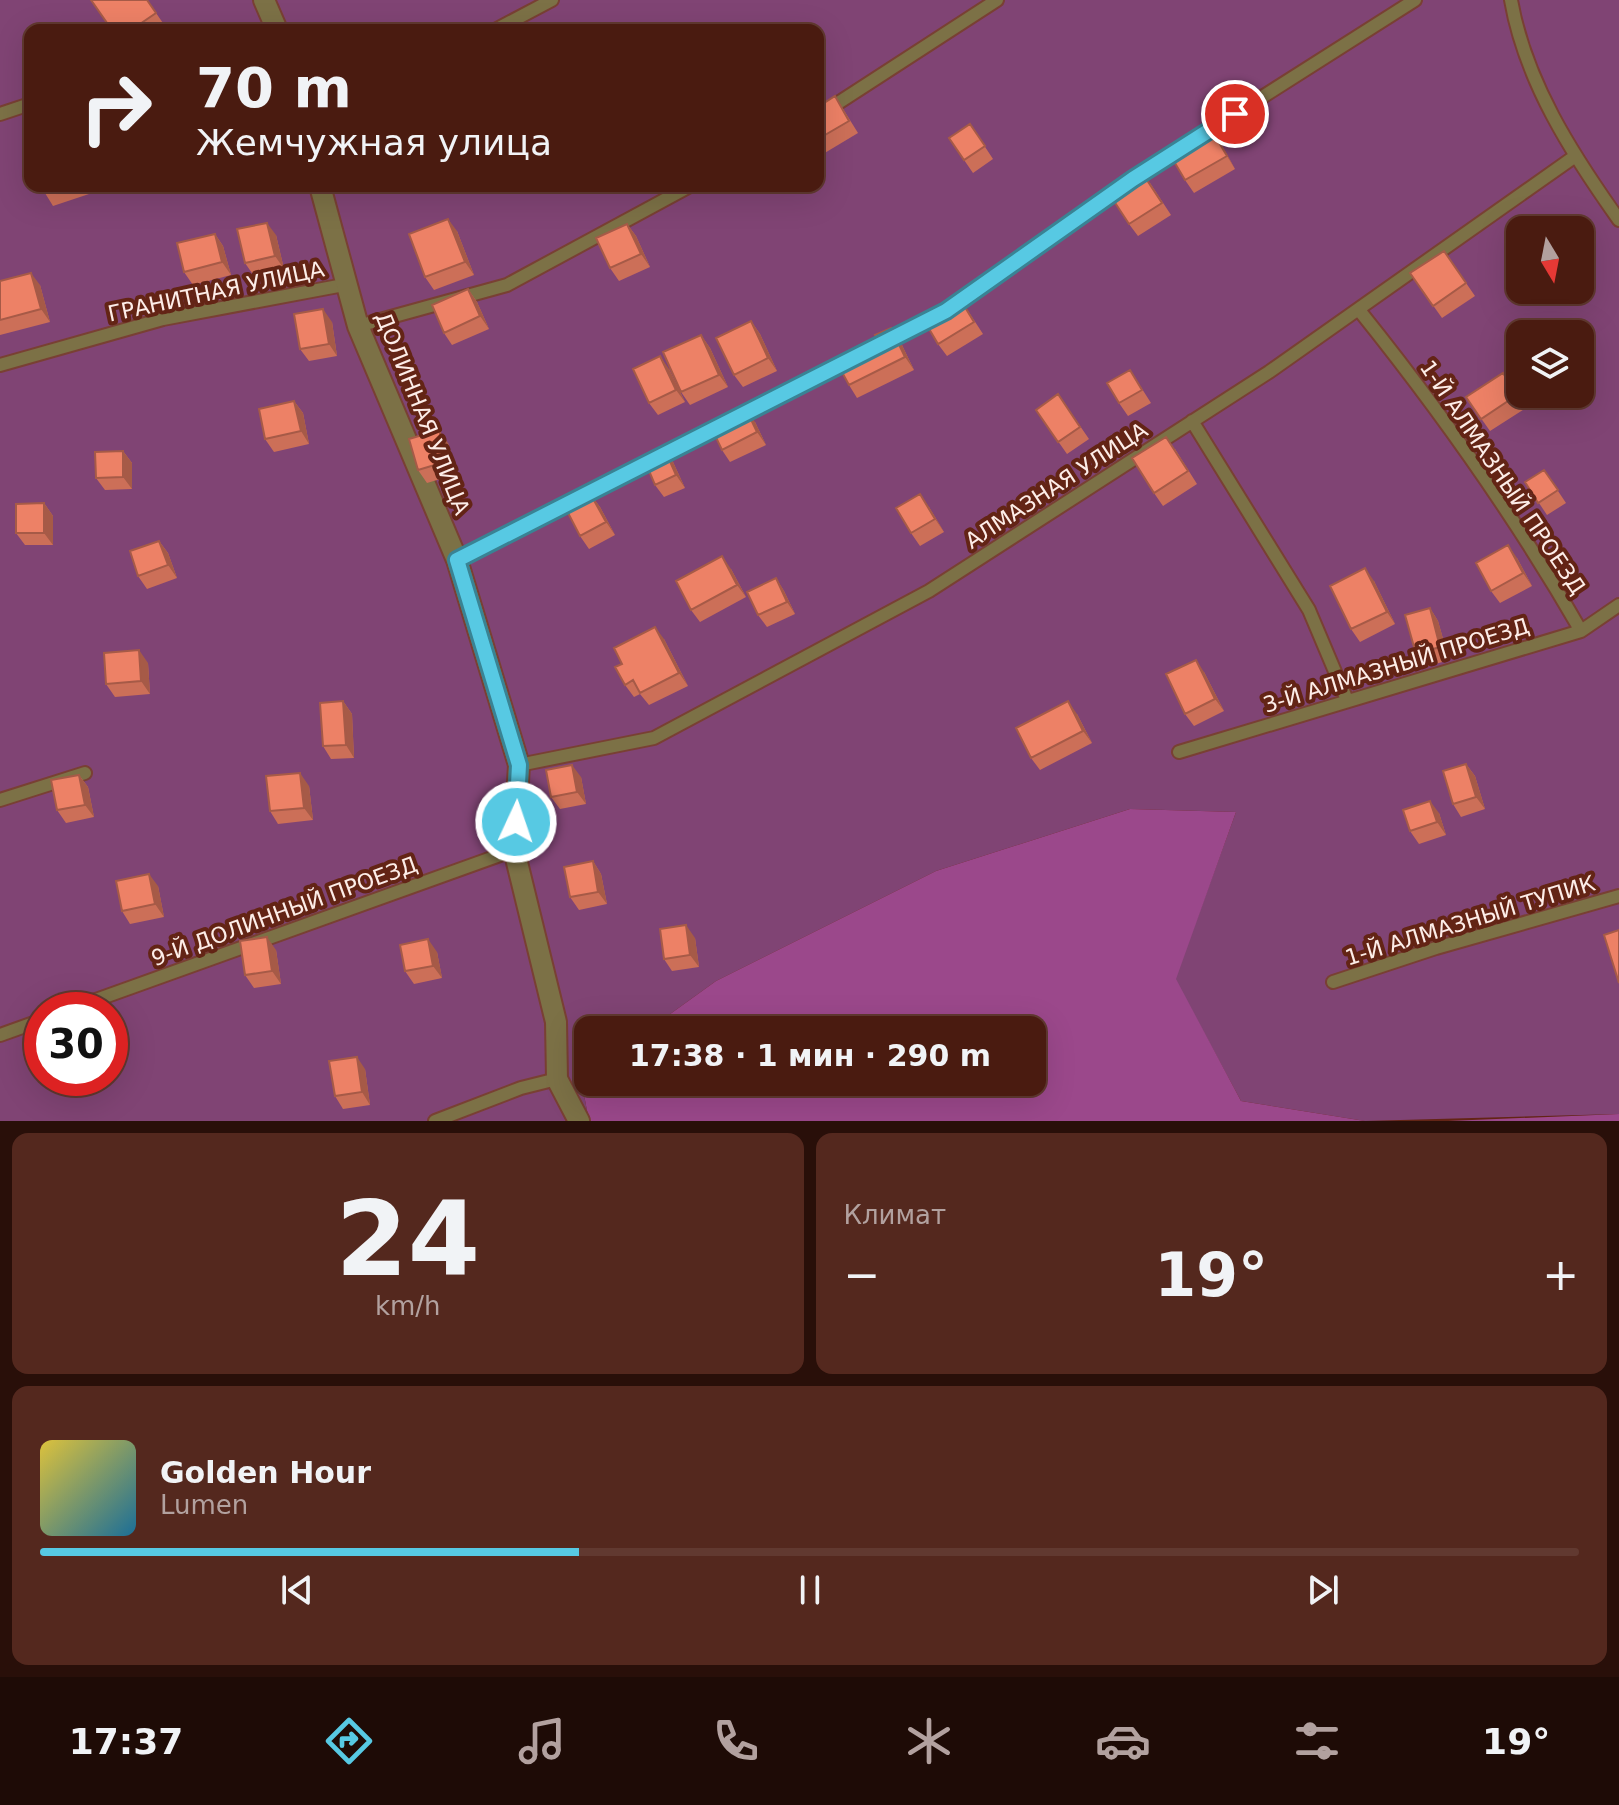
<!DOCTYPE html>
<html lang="ru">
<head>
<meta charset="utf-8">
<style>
  body { margin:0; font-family:"DejaVu Sans",sans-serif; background:#54281e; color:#f1f3f6; height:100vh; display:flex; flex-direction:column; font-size:30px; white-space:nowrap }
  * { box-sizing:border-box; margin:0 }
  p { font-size:26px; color:#b2a19f }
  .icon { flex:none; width:44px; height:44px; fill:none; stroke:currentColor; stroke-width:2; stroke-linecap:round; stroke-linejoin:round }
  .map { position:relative; height:1121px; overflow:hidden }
  .side { display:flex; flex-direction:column; gap:12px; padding:12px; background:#290f09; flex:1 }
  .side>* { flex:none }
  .banner { position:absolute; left:24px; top:24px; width:800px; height:168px; border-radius:16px; box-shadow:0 8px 32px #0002,0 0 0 2px #613930; background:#4a1b10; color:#f1f3f6; overflow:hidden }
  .needle { width:52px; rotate:170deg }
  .controls { position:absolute; left:1506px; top:216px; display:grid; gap:16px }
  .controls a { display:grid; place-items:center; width:88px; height:88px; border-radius:16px; background:#4a1b10; box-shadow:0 8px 32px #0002,0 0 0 2px #613930; font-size:40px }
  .speed { position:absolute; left:24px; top:992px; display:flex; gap:16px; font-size:40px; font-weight:700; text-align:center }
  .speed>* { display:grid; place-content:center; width:104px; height:104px; border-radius:50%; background:#4a1b10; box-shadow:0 8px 32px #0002,0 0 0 2px #613930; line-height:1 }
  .speed .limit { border:12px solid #d22; background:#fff; color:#111 }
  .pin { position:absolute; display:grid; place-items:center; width:68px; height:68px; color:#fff; margin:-34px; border:4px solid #fff; border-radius:50%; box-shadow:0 2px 8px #0007 }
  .me { position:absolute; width:88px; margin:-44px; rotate:3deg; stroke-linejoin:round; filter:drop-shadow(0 0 6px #0008) }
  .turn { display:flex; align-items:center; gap:28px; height:168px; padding:0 40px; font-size:36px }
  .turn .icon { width:104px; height:104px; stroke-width:2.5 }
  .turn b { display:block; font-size:56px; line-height:68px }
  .big { font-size:60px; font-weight:800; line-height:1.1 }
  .side .tile { flex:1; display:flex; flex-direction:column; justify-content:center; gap:12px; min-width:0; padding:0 28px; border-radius:16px; background:#54281e }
  .side .dial { align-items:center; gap:0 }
  .dial b { font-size:104px; line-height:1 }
  .song { display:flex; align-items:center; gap:24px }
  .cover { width:96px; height:96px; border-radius:12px; background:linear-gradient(135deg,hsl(50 70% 55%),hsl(200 70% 35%)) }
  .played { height:8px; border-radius:4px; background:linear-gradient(90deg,#57c9e3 35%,#613930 35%) }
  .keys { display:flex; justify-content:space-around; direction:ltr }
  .heat { display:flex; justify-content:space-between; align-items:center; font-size:44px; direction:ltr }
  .side .tiles { flex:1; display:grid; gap:12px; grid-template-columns:1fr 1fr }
  .tile:last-child { grid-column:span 2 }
  .trip { position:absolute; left:574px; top:1016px; width:472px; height:80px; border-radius:16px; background:#4a1b10; box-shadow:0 8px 32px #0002,0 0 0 2px #613930; font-weight:800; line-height:80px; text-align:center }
  .dock { display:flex; height:128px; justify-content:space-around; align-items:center; background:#1e0b06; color:#b2a19f }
  .dock .icon { width:56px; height:56px }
  .dock .selected { color:#57c9e3 }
  .dock b { font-size:36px; color:#f1f3f6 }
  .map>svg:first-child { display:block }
</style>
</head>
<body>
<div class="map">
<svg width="1619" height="1121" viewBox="0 0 1619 1121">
  <rect width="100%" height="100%" fill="#632415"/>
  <!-- green -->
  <path fill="#804474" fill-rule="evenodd" d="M0,0H1619V1114L1365,1121L1241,1101L1175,979L1236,812L1130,809L936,871L716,981L648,1030H588V1074L581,1079L589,1121H0ZM30,30H818V186H30ZM1520,230H1580V290H1520ZM1520,334H1580V394H1520ZM42,1010H110V1078H42Z"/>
  <!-- forest -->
  <path fill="#9b488b" d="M1130,809L1236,812L1176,979L1241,1101L1365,1121H589L581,1079L588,1074V1082H1032V1030H648L716,981L936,871Z
    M1619,1114V1121H1448Z"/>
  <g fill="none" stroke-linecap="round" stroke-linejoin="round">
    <!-- lane casing -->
    <g stroke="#794033" stroke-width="16">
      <path id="lane" d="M1511,0C1525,81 1572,154 1619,220
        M495,30L552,0
        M0,114L30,104
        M818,116L997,0
        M1359,310C1441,412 1516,518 1581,631
        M358,326L507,285L690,186
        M884,342L946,311L1133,179L1415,0
        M0,365L163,319L349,284
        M1192,421L1309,610L1347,700
        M457,560L853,357
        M1179,752L1581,631L1619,605
        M519,765L654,738L929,591L1269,372L1574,157
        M0,800L85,773
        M1333,982L1436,948L1619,896
        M68,1010L514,850
        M0,1035L42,1020
        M435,1121L521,1088L557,1079"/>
    </g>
    <!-- street casing -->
    <g stroke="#794033" stroke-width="24">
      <path id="street" d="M264,0L277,30
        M320,186L358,326L457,560L519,765L514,850L556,1022L557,1079L579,1121"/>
    </g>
    <!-- lane -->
    <use href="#lane" stroke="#7c7146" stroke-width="12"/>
    <!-- street -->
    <use href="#street" stroke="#7c7146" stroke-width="20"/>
  </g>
  <!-- wall -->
  <path fill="#cc6f58" d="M147,0L165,26L158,30H112Z
    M835,96L858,133L818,157V107Z
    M970,124L993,159L973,173L949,138Z
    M1220,142L1235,169L1194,193L1185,180Z
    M1150,183L1171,215L1138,236L1129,224Z
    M42,186H90L92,193L53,206L45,193Z
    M627,224L636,236L650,267L619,281L610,268Z
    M457,231L474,275L434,290L425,277Z
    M215,234L223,246L231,275L193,285L184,272Z
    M276,235L284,269L254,276L245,263Z
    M1444,251L1475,296L1442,318L1410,273Z
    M0,281L40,285L50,322L0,335Z
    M468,289L477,302L489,329L452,345L444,333Z
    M957,294L983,334L947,356L938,344Z
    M751,321L760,334L777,371L743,387L734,375Z
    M332,322L337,356L309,361L300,349Z
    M891,328L900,341L914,370L857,398L849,385L879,343Z
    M701,335L710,348L728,387L690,405L681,392Z
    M669,369L685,402L658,415L649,403Z
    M1130,370L1151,403L1128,416L1119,403Z
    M1503,373L1526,408L1490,431L1466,397Z
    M1058,394L1089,439L1067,454L1036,410Z
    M294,401L303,413L309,444L274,452L265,439Z
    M755,422L766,445L730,462L722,450Z
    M448,443L457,474L427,483L418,470Z
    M1175,449L1197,484L1163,506L1154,493Z
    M665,450L673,462L685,488L664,497L655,485Z
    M123,451L132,463V489L105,490L96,478Z
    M1544,470L1566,503L1547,515L1525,482Z
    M591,495L600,507L615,535L589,549L580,536Z
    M44,503L53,516V545H25L16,533Z
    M929,507L944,532L920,546L911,533Z
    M159,541L168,553L177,578L147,589L138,576Z
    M1517,558L1532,586L1500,603L1491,591Z
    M731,569L746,597L700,622L691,610Z
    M776,578L784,591L795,614L767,627L758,615Z
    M1374,581L1395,624L1360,642L1351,629Z
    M1430,608L1438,621L1449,660L1425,667L1416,654Z
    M664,639L688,686L649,705L640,694L634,697L625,685Z
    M148,663L150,694L115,697L106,684Z
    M1204,672L1224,711L1194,726L1185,714Z
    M343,701L352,714L354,758L331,759L323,746Z
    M1077,714L1092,743L1040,770L1031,758Z
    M1466,764L1475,776L1485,809L1461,817L1453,804Z
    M79,775L88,787L94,817L66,823L57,810Z
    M581,777L586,804L560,809L551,797Z
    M309,786L313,820L278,824L270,811Z
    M1439,813L1446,835L1419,844L1410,831Z
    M593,861L601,874L607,904L579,910L570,897Z
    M158,886L164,917L130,924L122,911Z
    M695,938L699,967L672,971L664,959Z
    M276,950L281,984L254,988L245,975Z
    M437,952L442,978L414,984L405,971Z
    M365,1069L370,1105L343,1109L335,1096Z"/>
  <!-- shaded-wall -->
  <path fill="#a65a47" d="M1211,129L1220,142L1235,169L1227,156Z
    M448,219L457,231L474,275L465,262Z
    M267,223L276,235L284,269L275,256Z
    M627,224L636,236L650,267L641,254Z
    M215,234L223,246L231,275L222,262Z
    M31,273L40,285L50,322L41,309Z
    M468,289L477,302L489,329L480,316Z
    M323,309L332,322L337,356L329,344Z
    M751,321L760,334L777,371L768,358Z
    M891,328L900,341L914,370L905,357Z
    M701,335L710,348L728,387L719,375Z
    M660,356L669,369L685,402L676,390Z
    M294,401L303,413L309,444L301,431Z
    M746,409L755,422L766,445L757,432Z
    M439,430L448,443L457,474L448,461Z
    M665,450L673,462L685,488L676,475Z
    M123,451L132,463V489L123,477Z
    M920,494L929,507L944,532L935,519Z
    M591,495L600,507L615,535L606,522Z
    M44,503L53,516V545L44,533Z
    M159,541L168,553L177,578L168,565Z
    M1508,545L1517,558L1532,586L1523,573Z
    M722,556L731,569L746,597L737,585Z
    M1365,568L1374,581L1395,624L1387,612Z
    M776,578L784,591L795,614L787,602Z
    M1430,608L1438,621L1449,660L1440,647Z
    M655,627L664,639L688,686L679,673Z
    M139,650L148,663L150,694L141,681Z
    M1196,660L1204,672L1224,711L1215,699Z
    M343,701L352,714L354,758L346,745Z
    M1068,701L1077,714L1092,743L1083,731Z
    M1466,764L1475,776L1485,809L1476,797Z
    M572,765L581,777L586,804L577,792Z
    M300,773L309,786L313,820L304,808Z
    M79,775L88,787L94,817L85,805Z
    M1430,801L1439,813L1446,835L1437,822Z
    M593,861L601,874L607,904L598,892Z
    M149,874L158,886L164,917L155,904Z
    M686,925L695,938L699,967L690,955Z
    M267,937L276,950L281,984L272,971Z
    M428,939L437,952L442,978L433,966Z
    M357,1057L365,1069L370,1105L362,1092Z"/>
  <!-- building -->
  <path fill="#ed8166" stroke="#a65a47" stroke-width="2" d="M91,0H147L156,13L131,30H112Z
    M835,96L849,121L818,139V107Z
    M970,124L985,146L964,160L949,138Z
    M1211,129L1227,156L1185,180L1169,153Z
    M1141,171L1162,203L1129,224L1108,192Z
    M42,186H66L45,193Z
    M448,219L465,262L425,277L409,234Z
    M267,223L275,256L245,263L237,229Z
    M627,224L641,254L610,268L596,238Z
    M215,234L222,262L184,272L177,243Z
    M1444,251L1466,283L1433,306L1410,273Z
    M31,273L41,309L0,320V281Z
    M468,289L480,316L444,333L432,305Z
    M957,294L974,322L938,344L922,317Z
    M323,309L329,344L300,349L294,314Z
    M751,321L768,358L734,375L716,338Z
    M891,328L905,357L849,385L837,363L879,343L875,335Z
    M701,335L719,375L681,392L663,352Z
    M660,356L676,390L649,403L633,369Z
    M1130,370L1142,390L1119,403L1107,383Z
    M1503,373L1517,395L1481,419L1466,397Z
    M1058,394L1080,427L1058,442L1036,410Z
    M294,401L301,431L265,439L259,409Z
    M746,409L757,432L722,450L711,427Z
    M439,430L448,461L418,470L409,439Z
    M1166,437L1188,471L1154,493L1132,458Z
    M665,450L676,475L655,485L644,459Z
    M123,451V477L96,478L95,452Z
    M1544,470L1558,490L1538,503L1525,482Z
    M920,494L935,519L911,533L896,508Z
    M591,495L606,522L580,536L566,509Z
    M44,503V533H16V504Z
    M159,541L168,565L138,576L130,551Z
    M1508,545L1523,573L1491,591L1476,563Z
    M722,556L737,585L691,610L676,581Z
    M1365,568L1387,612L1351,629L1330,586Z
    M776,578L787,602L758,615L747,592Z
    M1430,608L1440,647L1416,654L1405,615Z
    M655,627L679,673L640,693L633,680L625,685L615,667L622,664L614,648Z
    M139,650L141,681L106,684L104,653Z
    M1196,660L1215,699L1185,714L1166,674Z
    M343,701L346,745L323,746L320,703Z
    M1068,701L1083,731L1031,758L1016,728Z
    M1466,764L1476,797L1453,804L1443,771Z
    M572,765L577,792L551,797L546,770Z
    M300,773L304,808L270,811L266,776Z
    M79,775L85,805L57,810L51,780Z
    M1430,801L1437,822L1410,831L1403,810Z
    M593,861L598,892L570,897L564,867Z
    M149,874L155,904L122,911L116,881Z
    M686,925L690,955L664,959L660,929Z
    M1619,930V983L1604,935Z
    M267,937L272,971L245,975L240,941Z
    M428,939L433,966L405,971L400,945Z
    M357,1057L362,1092L335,1096L329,1061Z"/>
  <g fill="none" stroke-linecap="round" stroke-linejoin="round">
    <!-- route casing -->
    <g stroke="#398394" stroke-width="20">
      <path id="route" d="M516,822L519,765L457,560L946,311L1133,179L1235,114"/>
    </g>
    <!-- route -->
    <use href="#route" stroke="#57c9e3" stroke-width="14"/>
  </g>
  <g text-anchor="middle" stroke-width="8" stroke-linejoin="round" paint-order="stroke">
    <!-- street labels -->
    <g font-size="22" fill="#fdede8" stroke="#632415">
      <text transform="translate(216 291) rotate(-12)" y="8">ГРАНИТНАЯ УЛИЦА</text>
      <text transform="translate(423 413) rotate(68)" y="8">ДОЛИННАЯ УЛИЦА</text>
      <text transform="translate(1503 477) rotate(56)" y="8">1-Й АЛМАЗНЫЙ ПРОЕЗД</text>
      <text transform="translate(1056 485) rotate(-33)" y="8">АЛМАЗНАЯ УЛИЦА</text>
      <text transform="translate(1396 665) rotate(-17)" y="8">3-Й АЛМАЗНЫЙ ПРОЕЗД</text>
      <text transform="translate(284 911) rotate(-20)" y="8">9-Й ДОЛИННЫЙ ПРОЕЗД</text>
      <text transform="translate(1470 920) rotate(-17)" y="8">1-Й АЛМАЗНЫЙ ТУПИК</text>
    </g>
  </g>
</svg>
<div class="controls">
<a><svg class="needle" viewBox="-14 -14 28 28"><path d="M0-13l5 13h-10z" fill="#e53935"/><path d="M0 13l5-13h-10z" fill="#b2a19f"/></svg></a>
<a><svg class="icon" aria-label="layers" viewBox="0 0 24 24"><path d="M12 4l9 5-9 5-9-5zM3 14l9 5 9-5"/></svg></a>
</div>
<div class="speed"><div class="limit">30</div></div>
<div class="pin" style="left:1235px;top:114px;background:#d93025"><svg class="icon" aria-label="arrive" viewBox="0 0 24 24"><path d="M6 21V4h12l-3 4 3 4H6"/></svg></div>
<svg class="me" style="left:516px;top:822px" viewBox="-20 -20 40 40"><circle r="17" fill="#57c9e3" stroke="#fff" stroke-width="3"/><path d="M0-11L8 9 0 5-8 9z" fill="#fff"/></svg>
<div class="trip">17:38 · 1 мин · 290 m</div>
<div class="banner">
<div class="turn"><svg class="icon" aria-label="right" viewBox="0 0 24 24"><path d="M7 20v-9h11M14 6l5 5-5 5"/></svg><div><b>70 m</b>Жемчужная улица</div></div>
</div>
</div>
<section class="side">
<div class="tiles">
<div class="tile dial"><b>24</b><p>km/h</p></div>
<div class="tile"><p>Климат</p>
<div class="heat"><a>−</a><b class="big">19°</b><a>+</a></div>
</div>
<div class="tile">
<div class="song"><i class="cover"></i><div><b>Golden Hour</b><p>Lumen</p></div></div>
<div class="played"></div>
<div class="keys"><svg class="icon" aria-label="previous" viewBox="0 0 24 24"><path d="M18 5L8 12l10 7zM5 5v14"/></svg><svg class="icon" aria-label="pause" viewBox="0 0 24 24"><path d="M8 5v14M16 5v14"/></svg><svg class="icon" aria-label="next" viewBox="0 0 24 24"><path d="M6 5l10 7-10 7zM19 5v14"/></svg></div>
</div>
</div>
</section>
<nav class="dock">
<b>17:37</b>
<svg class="icon selected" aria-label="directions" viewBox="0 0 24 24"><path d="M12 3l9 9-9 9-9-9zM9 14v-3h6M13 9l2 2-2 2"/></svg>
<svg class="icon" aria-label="music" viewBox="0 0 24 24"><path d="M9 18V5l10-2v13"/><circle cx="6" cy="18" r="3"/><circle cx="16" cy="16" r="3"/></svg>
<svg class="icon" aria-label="phone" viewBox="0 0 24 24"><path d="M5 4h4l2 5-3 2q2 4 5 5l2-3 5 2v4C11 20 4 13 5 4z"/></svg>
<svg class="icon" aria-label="climate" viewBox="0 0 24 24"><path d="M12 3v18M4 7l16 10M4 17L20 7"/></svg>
<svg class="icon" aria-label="car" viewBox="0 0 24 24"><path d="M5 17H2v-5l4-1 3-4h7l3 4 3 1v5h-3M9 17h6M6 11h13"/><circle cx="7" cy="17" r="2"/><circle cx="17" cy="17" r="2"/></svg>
<svg class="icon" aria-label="filters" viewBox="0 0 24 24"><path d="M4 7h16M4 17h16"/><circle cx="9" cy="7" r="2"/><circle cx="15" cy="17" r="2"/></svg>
<b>19°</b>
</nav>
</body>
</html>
